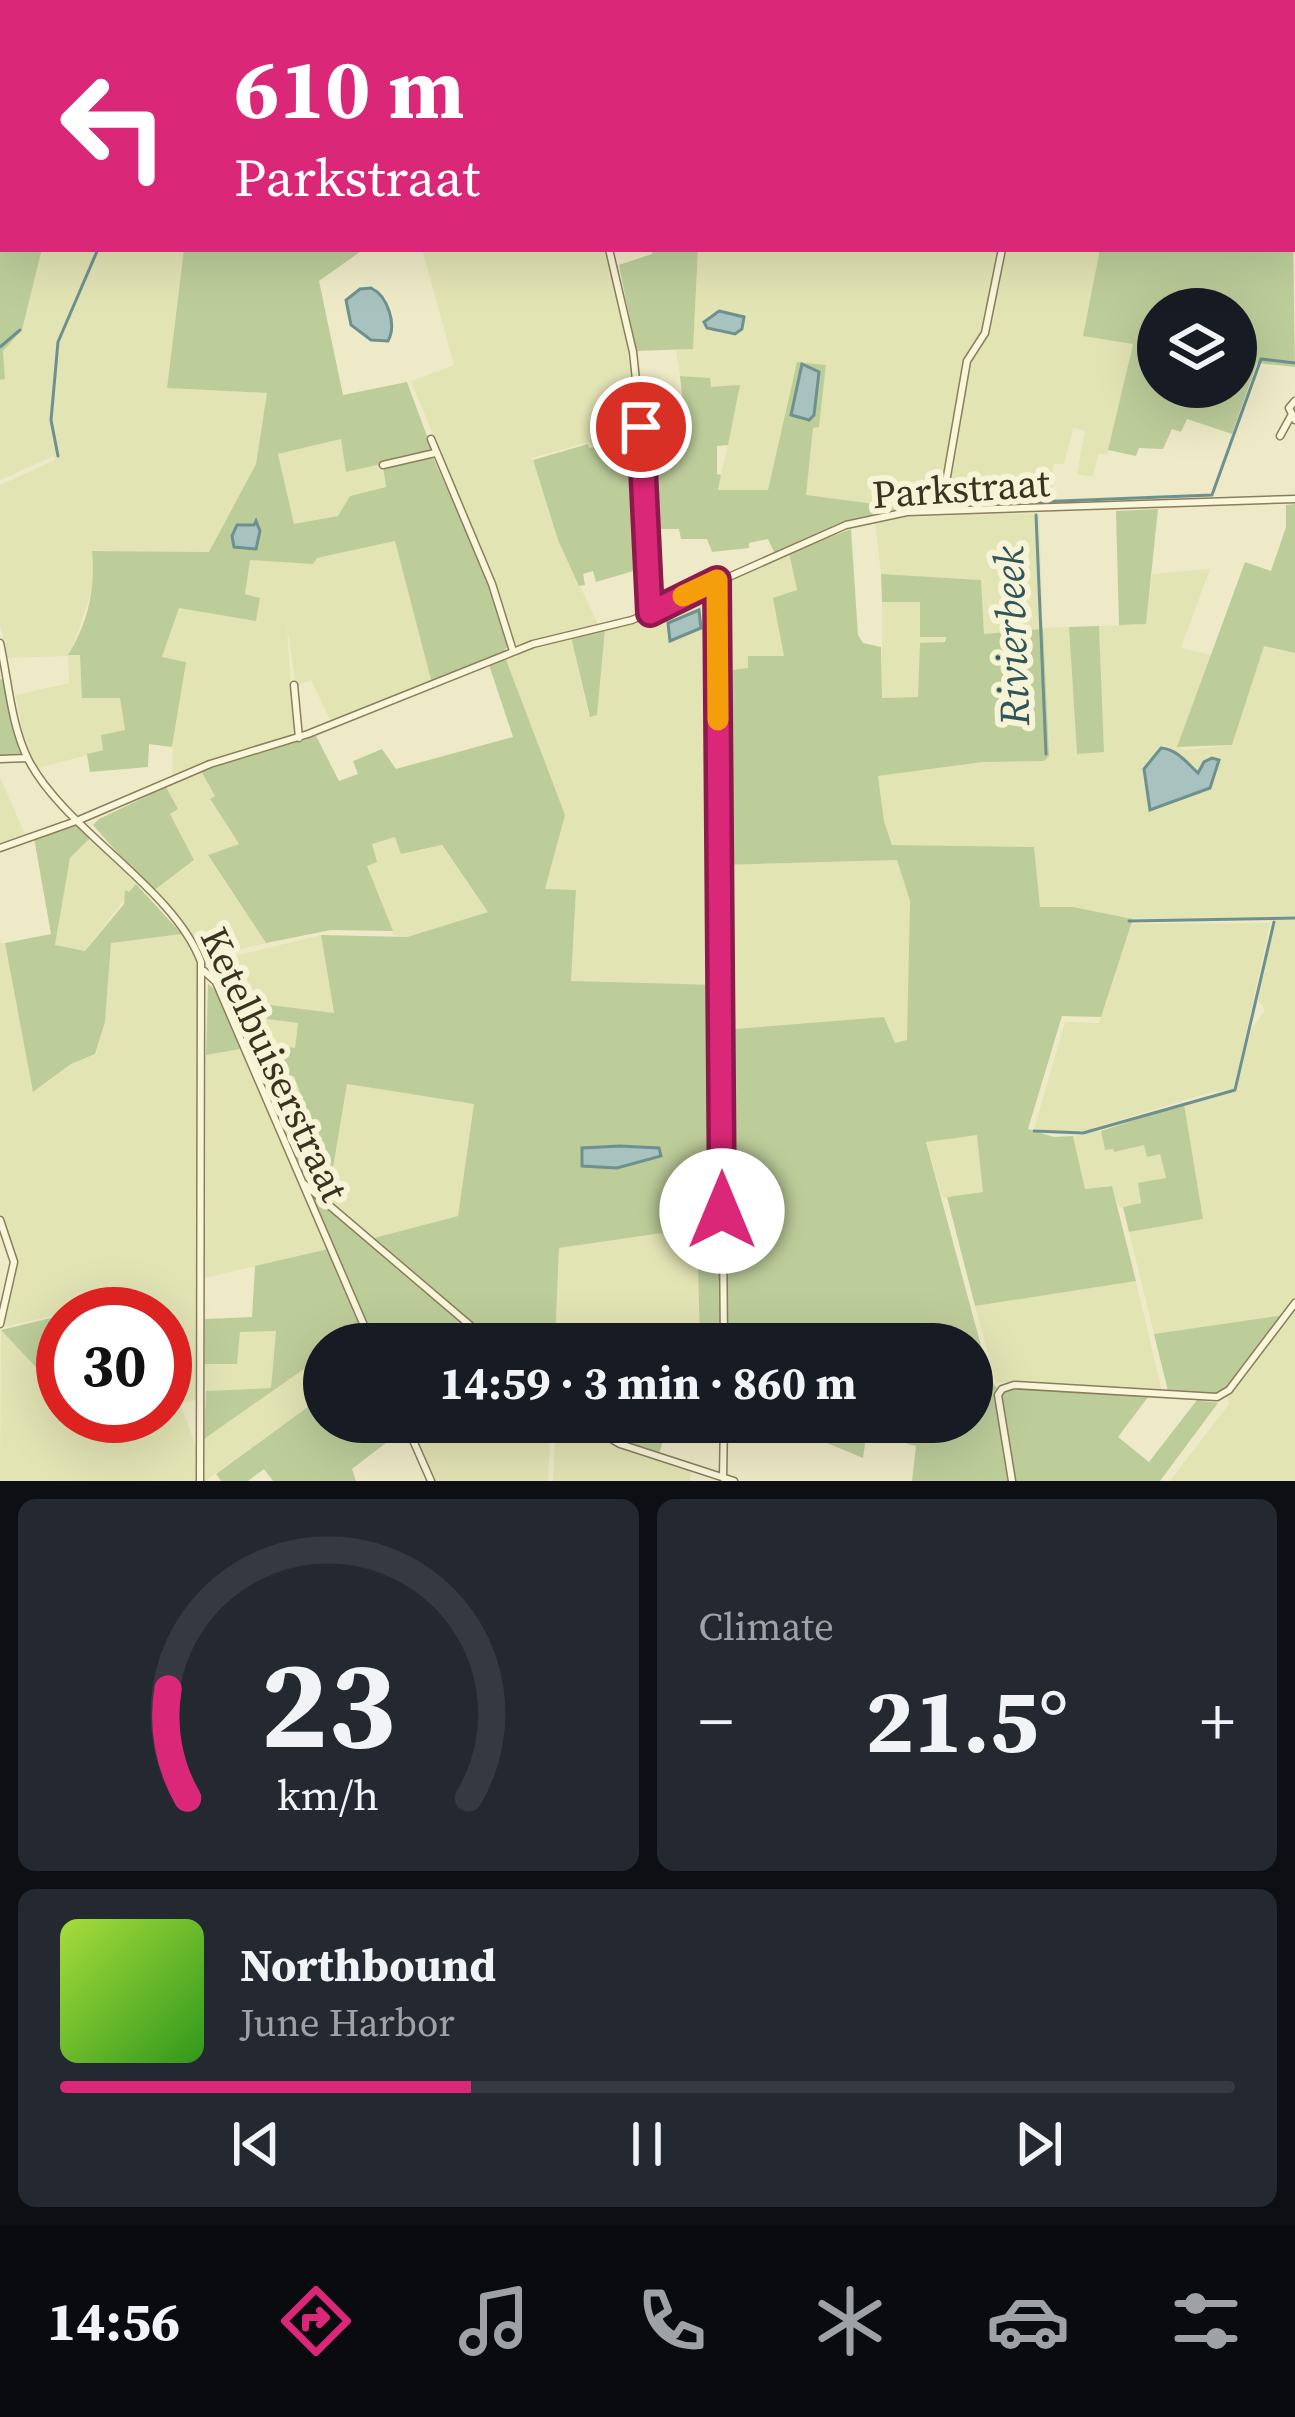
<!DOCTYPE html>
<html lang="en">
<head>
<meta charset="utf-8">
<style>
  body { margin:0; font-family:"Source Serif 4",serif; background:#242831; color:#f1f3f6; height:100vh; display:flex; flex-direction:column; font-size:45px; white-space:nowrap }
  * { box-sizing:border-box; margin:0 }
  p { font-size:39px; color:#9ea1a6 }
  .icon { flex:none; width:66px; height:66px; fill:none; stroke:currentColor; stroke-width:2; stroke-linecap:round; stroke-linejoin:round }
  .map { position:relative; height:1481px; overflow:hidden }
  .side { display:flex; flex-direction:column; gap:18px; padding:18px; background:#0d0f14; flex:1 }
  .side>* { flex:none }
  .banner { position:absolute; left:0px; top:0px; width:1296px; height:252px; box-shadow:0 12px 48px #0002; background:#db2777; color:#fff; overflow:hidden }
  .tools { position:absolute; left:1137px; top:288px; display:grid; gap:24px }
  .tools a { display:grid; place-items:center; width:120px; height:120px; border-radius:50%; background:#171b24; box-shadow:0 12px 48px #0002; font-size:60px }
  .speed { position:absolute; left:36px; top:1287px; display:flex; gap:24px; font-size:60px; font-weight:700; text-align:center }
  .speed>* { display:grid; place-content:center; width:156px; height:156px; border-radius:50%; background:#171b24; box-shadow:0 12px 48px #0002; line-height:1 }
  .speed .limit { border:18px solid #d22; background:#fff; color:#111 }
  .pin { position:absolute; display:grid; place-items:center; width:102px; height:102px; color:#fff; margin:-51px; border:6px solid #fff; border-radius:50%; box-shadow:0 3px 12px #0007 }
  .me { position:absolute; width:132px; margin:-66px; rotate:0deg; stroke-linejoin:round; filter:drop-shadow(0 0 9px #0008) }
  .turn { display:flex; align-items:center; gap:42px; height:252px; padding:0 36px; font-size:54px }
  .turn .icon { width:156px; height:156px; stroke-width:2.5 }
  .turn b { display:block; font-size:84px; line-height:102px }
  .big { font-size:90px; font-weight:700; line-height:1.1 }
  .side .card { flex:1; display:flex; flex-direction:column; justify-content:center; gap:18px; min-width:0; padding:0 42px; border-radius:18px; background:#242831 }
  .side .dial { align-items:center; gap:0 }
  .dial svg { height:312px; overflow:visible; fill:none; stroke:#363941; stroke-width:7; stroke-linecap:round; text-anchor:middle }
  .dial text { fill:#f1f3f6; stroke:none }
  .song { display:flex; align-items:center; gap:36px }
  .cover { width:144px; height:144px; border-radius:18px; background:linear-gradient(135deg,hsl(80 70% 55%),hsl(110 70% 35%)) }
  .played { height:12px; border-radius:6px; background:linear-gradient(90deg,#db2777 35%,#363941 35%) }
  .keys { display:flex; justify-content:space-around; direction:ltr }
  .heat { display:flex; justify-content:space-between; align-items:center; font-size:66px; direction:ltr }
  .side .tiles { flex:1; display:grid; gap:18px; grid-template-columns:1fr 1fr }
  .card:last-child { grid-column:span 2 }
  .trip { position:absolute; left:303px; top:1323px; width:690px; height:120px; border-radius:60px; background:#171b24; box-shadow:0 12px 48px #0002; font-weight:700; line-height:120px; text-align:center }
  .dock { display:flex; height:192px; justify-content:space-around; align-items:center; background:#090b0e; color:#9ea1a6 }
  .dock .icon { width:84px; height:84px }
  .dock .current { color:#db2777 }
  .dock b { font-size:54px; color:#f1f3f6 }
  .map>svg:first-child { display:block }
</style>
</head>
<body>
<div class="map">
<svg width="1295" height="1481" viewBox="0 0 1295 1481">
  <rect width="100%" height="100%" fill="#eeeac7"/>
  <!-- farmland -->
  <path fill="#e2e4b4" d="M0,0L99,3H3V246Z
    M39,249H184L167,388L268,393L256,464L210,552L92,551L95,581L70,655H80L83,697L120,698L125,731L103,751L38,768L24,739L16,695L69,683L68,656L7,658L0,623V485L55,460L54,456L0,480V380L5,378L3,351L22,330L42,250Z
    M422,249H605L622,309L639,437L590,445L589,442L532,458L558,540L598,624L517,645L513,641L497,590L411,381L454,365Z
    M698,249H1000L983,331L966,359L940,507L905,508L805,496L813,427H819L826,366L797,362L769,490H718L740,386L710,388V378L680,376L676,350L693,348Z
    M1005,249H1100L1084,335L1133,343L1107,455L1098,454L1093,477L1077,474L1085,431L1073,428L1064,464H1053L1052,504L952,508L946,504L970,363L990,321Z
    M341,439L382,464L386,487L350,496L338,516L294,525L278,454Z
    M1039,513L1043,628L1069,627L1077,754L1103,751L1099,626L1146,624L1152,574L1210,569L1181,648L1211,655L1178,746L1184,750L1232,745L1264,645L1295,653V916H1277L1295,920V1300L1284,1315L1154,1334L1129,1232L1203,1219L1184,1104L1236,1091L1251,1030L1265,1010L1258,1000L1276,918L1135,919L1073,907H1040L1033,847L892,845L884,821L878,776L983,762L1044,761L1043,630L984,634L981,580L881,574L875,522L896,517Z
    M395,541L431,680L331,722L311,680L296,686L287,626L294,736L172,776L173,744L185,662L162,658L179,607L245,595L249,560L316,558Z
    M789,553L797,591L785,657L748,669L733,724H722L720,583Z
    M713,586L719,985L571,982L576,891L545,890L505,657L571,637L589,716L605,629L638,623Z
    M882,602H920L946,636L918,697L882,698Z
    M201,771L215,796L210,800L239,844L208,856L266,943L212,956L152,892L194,861L170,814L177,808L166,787Z
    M0,777L25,834L0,844Z
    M396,836L420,851L441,845L489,912L407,937L393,935L366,865L371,844Z
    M91,837L136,884L85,951L55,945L70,858Z
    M897,860L910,901L908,1040L895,1043L884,1017L723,1030L722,865Z
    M1270,923L1234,1089L1211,1092L1084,1131L1062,1134L1034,1129L1065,1022L1099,1023L1132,924Z
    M182,934L199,963L197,1400L180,1403L197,1449L196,1481H0L1,1330L63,1396V1416H165L167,1361L165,1314H153L147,1295L3,1327L17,1257L0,1215V943H5L34,1092L71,1064L96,1054L105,1022L111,943Z
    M321,935L334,1014L298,1023L295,1048L242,1040L210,962Z
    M240,1049L328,1249L205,1278L206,1055Z
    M257,1070L294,1076L318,1138L291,1151Z
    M347,1084L475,1104L458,1216L374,1238L328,1198Z
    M1101,1131L1105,1149L1145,1145L1160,1154L1166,1178L1141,1203L1120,1208L1109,1185L1085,1190L1073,1136Z
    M977,1134L984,1192L942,1198L926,1141Z
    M697,1228L700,1344H555L559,1248Z
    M1136,1281L1162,1392L996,1382L975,1306Z
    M1295,1308V1481H1170L1229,1404L1227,1397Z
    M276,1330L271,1388L206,1391L205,1364L237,1363L240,1332Z
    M324,1355V1395L205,1481L204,1439Z
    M408,1422H551L548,1481H434Z
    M556,1422H577L607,1443L691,1471L690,1481H553Z"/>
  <!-- green -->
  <path fill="#bdcd9a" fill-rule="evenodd" d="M1139,0H1295V95L1293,3H1138Z
    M1293,236L1295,367L1257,363L1232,434L1187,419L1181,432L1172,429L1163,449L1139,448L1136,456L1108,450L1133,344L1083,336L1100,249H1293ZM1158,309H1236V387H1158Z
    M0,246L3,249H42L22,330L3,351L5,379L0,380Z
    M184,249H364L319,281L343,395L407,382L433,452L346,472L341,439L278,454L294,524L338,516L350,496L386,487L383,467L432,455L488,580L509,645L504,651L431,680L395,541L317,558L313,564L250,560L245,594L260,598L256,621L179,608L162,657L186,662L172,747L149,744L148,767L90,772L87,754L103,750L101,735L125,730L120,698H82L80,655H68C88,624 96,587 92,551L209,552L256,464L267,393L167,388Z
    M652,249H698L693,349L636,351L619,265L652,254Z
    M797,362L826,365L819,427L813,428L806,495L905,508L838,524L774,552L768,539L749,543V548L712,552L707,539H681L679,529H648V449L688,447L680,376L710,378L711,387L740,385L728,445L717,446V474L721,475L718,490H768Z
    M638,439L640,569L596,582L593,571L583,574L585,585L579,586L558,540L533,460L588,444L589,448Z
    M1295,504V653L1264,646L1232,745L1177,747L1245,562L1271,571L1286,527V505Z
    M1158,509L1146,624L1119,625L1116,511Z
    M851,529L858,635L863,643L881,647L882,698L918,697L920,643L945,642L946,637H920V602H882L881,574L981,580L984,634L1043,629L1049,756L1044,761L983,762L878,776L884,821L892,845L1034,847L1040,907H1073L1133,919L1101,1017L1062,1016L1028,1129L1054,1137L1073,1136L1085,1189L1112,1186L1136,1281L975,1306L947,1197L983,1192L977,1135L926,1142L990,1379L1001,1394L1016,1387L1148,1397L1118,1437L1149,1462L1197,1400L1218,1403L1160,1481H912L916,1446L907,1444L910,1422H972V1344H727L723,1030L884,1017L895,1043L907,1040L910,901L897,860L722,865V724H733L732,670L748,668V656H784L773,598L797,590L789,553Z
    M1099,626L1104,752L1077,754L1069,627Z
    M605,629L597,715L590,717L571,637Z
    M505,657L565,815L545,889L576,890L571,981L719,985L721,1344H700L697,1228L559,1248L555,1344H496L374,1238L458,1216L474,1104L347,1084L328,1198L303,1174L291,1151L317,1138L294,1076L257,1070L242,1040L295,1048L298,1023L267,1019L270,1005L334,1013L321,935L407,937L488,912L442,845L401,854L395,837L372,844L377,862L367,866L393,931L331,930L266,943L208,855L239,844L210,799L215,796L201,771L316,736L339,781L358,774L353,761L382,749L396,769L513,737L489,665Z
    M0,679L4,680L21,755L0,756Z
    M166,787L178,809L170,814L194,860L152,892L93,825L99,819Z
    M78,823L91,837L70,858L55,945L85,951L124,904L125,890L129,892L136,884L182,934L111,943L105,1022L95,1054L71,1064L33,1092L5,943L51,934L34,838Z
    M208,984L215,989L240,1049L206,1055Z
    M1184,1104L1203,1219L1129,1232L1123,1207L1141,1203L1138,1183L1166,1178L1160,1154L1147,1157L1144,1145L1114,1152L1113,1149L1105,1150L1101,1131Z
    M315,1195L466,1326L438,1344H374L311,1196Z
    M328,1249L361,1329L340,1344H324V1355L204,1439L206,1391L271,1388L276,1331L240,1332L237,1364H205V1319L252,1317L255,1266Z
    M147,1295L153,1314H67Z
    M63,1315V1396L1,1330Z
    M1284,1315L1223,1391L1215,1395L1168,1391L1154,1334Z
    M324,1395V1422H401L404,1429L352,1469L356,1481H273L264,1469L248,1481H221L216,1474Z
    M587,1422L668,1424L659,1454L620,1442Z
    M800,1422H868L863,1458L796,1430Z"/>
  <!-- water -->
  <path fill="#a8c2c0" stroke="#6e918f" stroke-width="3" d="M371,288C388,296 397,325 388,341L371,340L351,325L346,300L360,289Z
    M719,311L744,317L742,329L735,334L707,328L704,322Z
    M802,364L819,372L814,415L809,420L791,415Z
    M256,521L260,531L256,549L234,547L232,536L237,525H254Z
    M699,610L701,628L670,641L668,623Z
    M1161,748C1177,749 1188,764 1198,773L1204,762L1212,758L1219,760L1210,788L1150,810L1144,769Z
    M620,1146L659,1148L661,1156L617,1168L582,1166V1148Z"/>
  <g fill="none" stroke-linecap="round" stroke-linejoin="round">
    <!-- stream -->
    <path stroke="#6e918f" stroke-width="3" d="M98,0L103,3
      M405,0L410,3
      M515,0V3
      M855,0L860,3
      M1106,0L1116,3
      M272,3L274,0
      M1086,3L1087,0
      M1136,3L1137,0
      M0,347L20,330
      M58,456L51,420L58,342L98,249
      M1035,502L1212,495L1261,359L1295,363
      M1036,515L1046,754
      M1129,921L1295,918
      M1034,1131L1083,1133L1235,1090L1274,922"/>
    <!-- minor casing -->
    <g stroke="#8a7e5c" stroke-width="9">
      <path id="minor" d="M558,0L559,3
        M878,3L879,0
        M1293,195L1295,196
        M609,249L633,352L641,427L649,613
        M1295,401L1289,408L1295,420
        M1280,436L1291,416
        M431,439L492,584L513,651
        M383,465L435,453
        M941,511L967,361L985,333L1002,249
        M717,579L724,1344
        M0,643C8,679 11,725 28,759C64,830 174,888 201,962L200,1481
        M294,685L299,738
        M0,759L27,758
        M0,848L79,820L210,764L308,734L533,644L632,620L846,525L907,512L1295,499
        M204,971L216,982L372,1344
        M303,1183L492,1344
        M0,1220L14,1262L0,1324
        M405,1422L431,1481
        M582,1422L620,1444L734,1481
        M723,1478L724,1422
        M1012,1481L998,1395L1002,1389L1014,1385L1217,1397L1229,1390L1295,1303"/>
    </g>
    <!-- minor -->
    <use href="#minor" stroke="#f9f6da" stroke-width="6"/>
  </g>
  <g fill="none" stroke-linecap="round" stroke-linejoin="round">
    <!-- route casing -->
    <g stroke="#8e194d" stroke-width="30">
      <path id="route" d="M641,427L650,613L717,580L722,1211"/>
    </g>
    <!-- route -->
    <use href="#route" stroke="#db2777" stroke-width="21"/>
    <!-- slow -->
    <path stroke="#f59e0b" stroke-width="21" d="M683,596L717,580L718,720"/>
  </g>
  <g text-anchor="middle" stroke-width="12" stroke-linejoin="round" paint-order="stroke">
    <!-- street labels -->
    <g font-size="39" fill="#3a3220" stroke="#f6f3d6">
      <text transform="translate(961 488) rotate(-4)" y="14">Parkstraat</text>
      <text transform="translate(275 1064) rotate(65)" y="14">Ketelbuiserstraat</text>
    </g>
    <!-- water labels -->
    <g font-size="42" font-style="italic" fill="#2f545a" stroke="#f6f3d6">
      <text transform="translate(1011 636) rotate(-92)" y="15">Rivierbeek</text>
    </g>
  </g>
</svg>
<div class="tools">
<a><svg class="icon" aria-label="layers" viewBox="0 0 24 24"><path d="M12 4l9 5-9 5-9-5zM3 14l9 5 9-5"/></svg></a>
</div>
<div class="speed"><div class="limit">30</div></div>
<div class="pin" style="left:641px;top:427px;background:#d93025"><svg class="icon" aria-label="arrive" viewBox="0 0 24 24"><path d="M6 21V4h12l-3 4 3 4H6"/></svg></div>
<svg class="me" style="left:722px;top:1211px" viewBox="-20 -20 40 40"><circle r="19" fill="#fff"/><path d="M0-13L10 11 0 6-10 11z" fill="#db2777"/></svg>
<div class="trip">14:59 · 3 min · 860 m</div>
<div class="banner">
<div class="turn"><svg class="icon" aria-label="left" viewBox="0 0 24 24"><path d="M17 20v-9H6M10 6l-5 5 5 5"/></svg><div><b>610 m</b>Parkstraat</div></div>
</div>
</div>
<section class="side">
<div class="tiles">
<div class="card dial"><svg viewBox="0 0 100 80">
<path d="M14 69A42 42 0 1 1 86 69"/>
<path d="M14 69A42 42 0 0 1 9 41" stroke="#db2777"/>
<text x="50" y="56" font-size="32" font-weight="700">23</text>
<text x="50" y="72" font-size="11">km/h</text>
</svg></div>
<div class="card"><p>Climate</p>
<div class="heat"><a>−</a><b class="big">21.5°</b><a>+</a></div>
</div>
<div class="card">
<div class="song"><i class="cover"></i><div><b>Northbound</b><p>June Harbor</p></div></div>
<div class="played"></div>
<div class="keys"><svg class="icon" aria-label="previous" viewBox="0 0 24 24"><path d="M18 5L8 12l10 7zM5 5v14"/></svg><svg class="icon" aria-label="pause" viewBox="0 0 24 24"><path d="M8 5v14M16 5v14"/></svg><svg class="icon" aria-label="next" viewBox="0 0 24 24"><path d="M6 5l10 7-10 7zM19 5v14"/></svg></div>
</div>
</div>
</section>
<nav class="dock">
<b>14:56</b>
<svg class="icon current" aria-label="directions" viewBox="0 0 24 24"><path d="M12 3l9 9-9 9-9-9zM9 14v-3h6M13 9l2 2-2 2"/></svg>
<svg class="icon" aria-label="music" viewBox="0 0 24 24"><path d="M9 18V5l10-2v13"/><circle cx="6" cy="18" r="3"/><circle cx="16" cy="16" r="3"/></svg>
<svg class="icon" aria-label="phone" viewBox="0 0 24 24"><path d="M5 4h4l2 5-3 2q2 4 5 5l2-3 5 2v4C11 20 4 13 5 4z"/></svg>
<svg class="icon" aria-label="climate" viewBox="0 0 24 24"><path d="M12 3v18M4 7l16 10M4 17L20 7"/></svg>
<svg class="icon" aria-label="car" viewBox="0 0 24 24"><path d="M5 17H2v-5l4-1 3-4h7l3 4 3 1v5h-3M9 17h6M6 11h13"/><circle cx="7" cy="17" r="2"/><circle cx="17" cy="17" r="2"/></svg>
<svg class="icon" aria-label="filters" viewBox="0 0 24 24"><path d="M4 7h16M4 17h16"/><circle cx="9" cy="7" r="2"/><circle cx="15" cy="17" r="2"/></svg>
</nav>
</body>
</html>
